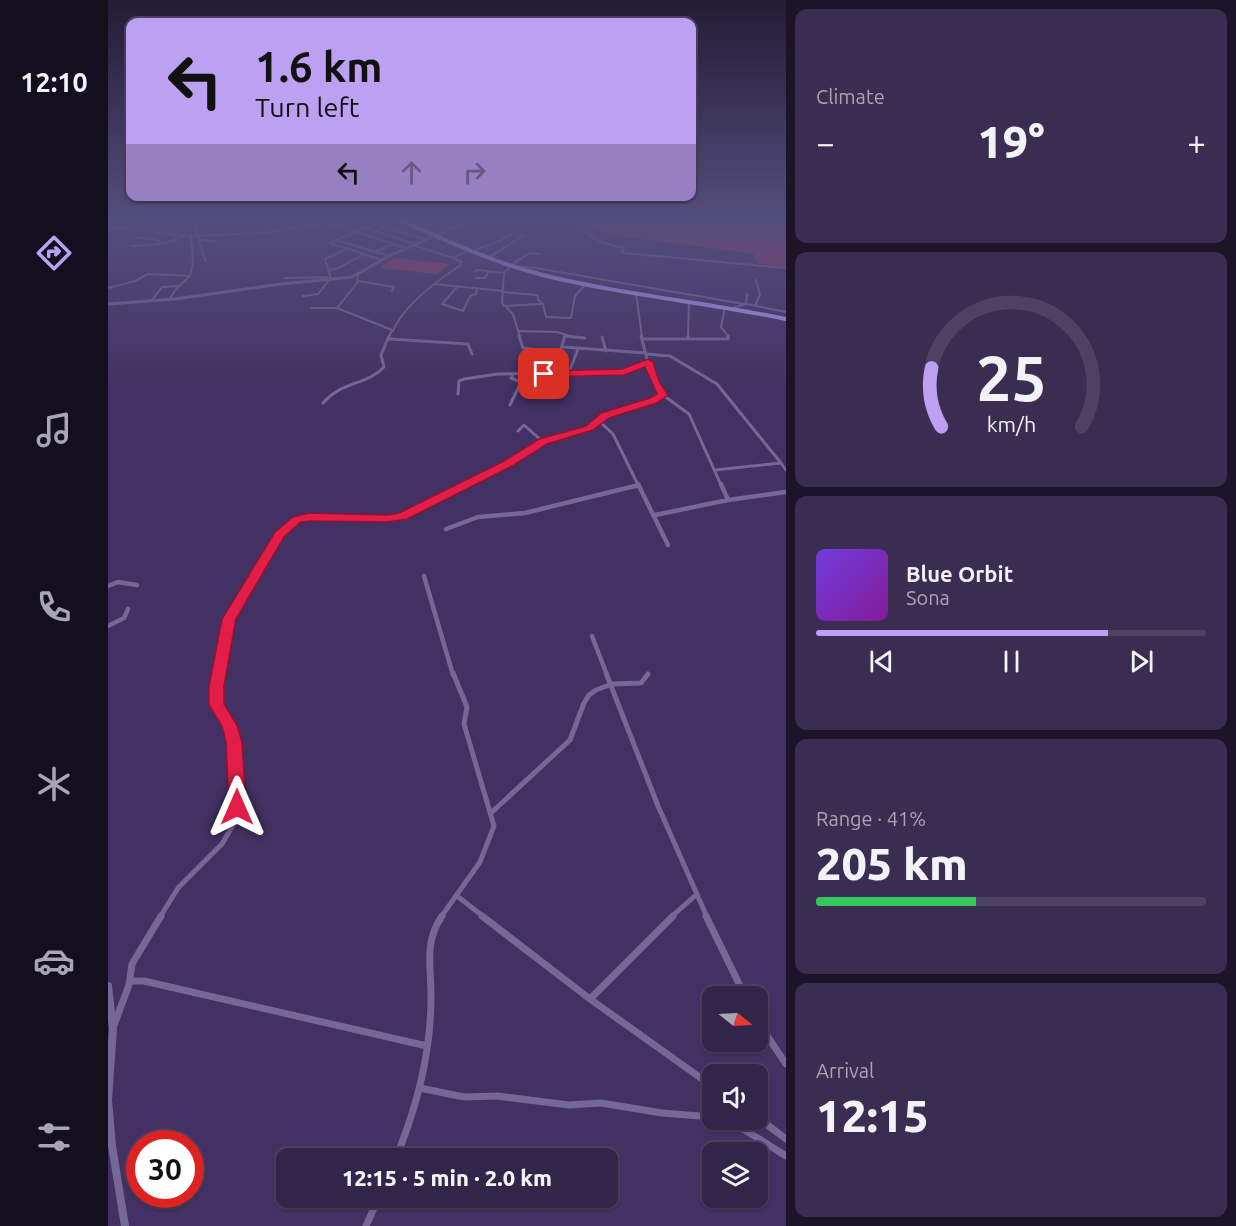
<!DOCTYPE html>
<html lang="en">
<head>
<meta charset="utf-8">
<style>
  body { margin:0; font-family:Ubuntu,sans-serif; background:#3a2d51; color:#f1f3f6; height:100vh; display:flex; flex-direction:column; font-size:22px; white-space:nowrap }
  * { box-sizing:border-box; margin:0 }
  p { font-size:20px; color:#a8a5b5 }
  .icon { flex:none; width:33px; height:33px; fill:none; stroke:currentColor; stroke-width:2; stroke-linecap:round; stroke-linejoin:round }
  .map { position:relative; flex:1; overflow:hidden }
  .details { display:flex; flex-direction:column; gap:9px; padding:9px; background:#1c1429; width:450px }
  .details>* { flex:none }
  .banner { position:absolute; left:18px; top:18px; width:570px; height:183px; border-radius:12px; box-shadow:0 2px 4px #0004,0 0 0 2px #4d4262; background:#bca0f2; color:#111; overflow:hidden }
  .needle { width:39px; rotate:108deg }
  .controls { position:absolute; left:594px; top:986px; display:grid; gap:12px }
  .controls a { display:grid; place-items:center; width:66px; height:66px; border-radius:12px; background:#32254a; box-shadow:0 2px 4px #0004,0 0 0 2px #4d4262; font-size:30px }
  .speed { position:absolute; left:18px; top:1130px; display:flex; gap:12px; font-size:30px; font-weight:700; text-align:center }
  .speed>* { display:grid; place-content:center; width:78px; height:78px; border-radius:50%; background:#32254a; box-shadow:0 2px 4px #0004,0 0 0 2px #4d4262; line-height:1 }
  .speed .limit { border:9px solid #d22; background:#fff; color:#111 }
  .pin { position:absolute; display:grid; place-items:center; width:51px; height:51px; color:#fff; margin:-26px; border-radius:12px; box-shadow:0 3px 9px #0006 }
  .me { position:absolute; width:66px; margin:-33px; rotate:0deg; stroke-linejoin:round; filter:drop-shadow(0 0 4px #0008) }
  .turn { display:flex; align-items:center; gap:21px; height:126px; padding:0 30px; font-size:27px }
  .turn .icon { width:78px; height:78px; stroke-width:2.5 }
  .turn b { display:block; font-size:42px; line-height:51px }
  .lanes { display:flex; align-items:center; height:57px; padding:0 30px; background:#0003; justify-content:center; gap:30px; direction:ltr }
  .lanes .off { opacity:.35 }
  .big { font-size:45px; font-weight:800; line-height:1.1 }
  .details .widget { flex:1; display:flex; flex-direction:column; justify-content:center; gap:9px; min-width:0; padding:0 21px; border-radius:12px; background:#3a2d51 }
  .details .dial { align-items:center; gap:0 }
  .dial svg { height:156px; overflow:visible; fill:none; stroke:#4d4262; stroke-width:7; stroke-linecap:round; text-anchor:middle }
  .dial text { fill:#f1f3f6; stroke:none }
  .song { display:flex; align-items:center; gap:18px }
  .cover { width:72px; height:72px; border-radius:9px; background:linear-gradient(135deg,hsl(260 70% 55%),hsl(290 70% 35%)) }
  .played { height:6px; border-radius:3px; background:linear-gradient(90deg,#bca0f2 75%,#4d4262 75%) }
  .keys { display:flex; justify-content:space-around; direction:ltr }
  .heat { display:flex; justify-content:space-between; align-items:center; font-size:33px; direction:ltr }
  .charge { height:9px; border-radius:4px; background:linear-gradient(90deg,#34c759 41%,#4d4262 0) }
  .trip { position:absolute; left:168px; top:1148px; width:342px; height:60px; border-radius:12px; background:#32254a; box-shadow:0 2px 4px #0004,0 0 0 2px #4d4262; font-weight:800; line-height:60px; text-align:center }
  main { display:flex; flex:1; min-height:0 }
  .dock { display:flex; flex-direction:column; width:108px; justify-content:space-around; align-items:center; background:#140f1e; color:#a8a5b5 }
  .dock .icon { width:42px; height:42px }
  .dock .current { color:#bca0f2 }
  .dock b { font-size:27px; color:#f1f3f6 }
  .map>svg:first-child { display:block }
</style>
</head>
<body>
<main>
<nav class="dock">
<b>12:10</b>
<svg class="icon current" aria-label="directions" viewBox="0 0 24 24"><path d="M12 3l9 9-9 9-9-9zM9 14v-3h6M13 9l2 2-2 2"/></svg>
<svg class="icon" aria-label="music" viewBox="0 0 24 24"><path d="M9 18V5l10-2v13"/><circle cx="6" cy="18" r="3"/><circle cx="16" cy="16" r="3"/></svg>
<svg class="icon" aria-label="phone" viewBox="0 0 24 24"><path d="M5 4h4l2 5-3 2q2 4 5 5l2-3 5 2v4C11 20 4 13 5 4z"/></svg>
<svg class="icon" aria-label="climate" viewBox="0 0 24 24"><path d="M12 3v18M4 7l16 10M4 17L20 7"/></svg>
<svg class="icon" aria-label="car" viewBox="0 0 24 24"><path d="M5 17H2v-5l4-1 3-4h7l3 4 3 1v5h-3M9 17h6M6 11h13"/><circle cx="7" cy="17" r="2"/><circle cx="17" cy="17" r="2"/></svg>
<svg class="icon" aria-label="filters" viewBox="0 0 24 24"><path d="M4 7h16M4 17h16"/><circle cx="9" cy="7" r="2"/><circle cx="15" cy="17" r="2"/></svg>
</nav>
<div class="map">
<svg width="678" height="1226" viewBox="0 0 678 1226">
  <rect width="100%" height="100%" fill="#423162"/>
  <!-- built -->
  <path fill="#4c3971" d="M0,221H84L85,228L79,235L0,226Z"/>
  <!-- green -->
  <path fill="#a23663" d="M483,221H678V267L649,263L646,254L506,235L481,226Z
    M285,258L342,264L329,274L272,268Z"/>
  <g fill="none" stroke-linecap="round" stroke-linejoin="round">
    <!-- minor-far4 -->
    <path stroke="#756796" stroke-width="2" d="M86,221L97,261
      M247,221L255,223
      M264,221L278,228L317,239
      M367,221L383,224L398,221
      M474,221C478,241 499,244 516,248L514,252L516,253L678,268
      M221,223L298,248
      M269,223L222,243L274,260
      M306,226L312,221
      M0,227L79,236L157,233L232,221
      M258,228L307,244
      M266,232L291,221
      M29,238L46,239L55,244L74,237
      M93,240L106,241
      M228,240L281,256
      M305,245L345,258
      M24,246L53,244
      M364,251L392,241L404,233
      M267,252L286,244
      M380,258L416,235
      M407,265L406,263L422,253L432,254
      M221,270L231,268L254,255
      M366,272L369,270L396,273
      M250,275L249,283L229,308L284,330L281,337
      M82,276L85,262L83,235
      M177,278L222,277
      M368,278H377L380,272
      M223,279L217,259L239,249
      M250,281L286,287L284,291
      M326,284L395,291
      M349,287L334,304L355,311L362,296L368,294L369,289
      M0,288L27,281L40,274L82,276L68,289L61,300
      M395,292L429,295L430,300L435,304L438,317L463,318L467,296L477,285
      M528,293L534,337
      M195,296L210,294L221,280
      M44,300L54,287L70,286
      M638,304L678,312
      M396,306L433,304
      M647,306L652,294L648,280
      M617,307L613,327L621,337
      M203,308H229
      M624,308L638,304L639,294
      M285,331C295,306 331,279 353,265V262L345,258L361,250
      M411,331L449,332L465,337
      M412,337L405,314L394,303L396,273L403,266L428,268L636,304
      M580,337L581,301"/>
    <!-- minor-far3 -->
    <path stroke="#756796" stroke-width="3" d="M411,336L415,348L451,353
      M457,336L477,338
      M580,336V339
      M494,337L498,351
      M282,339L360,344L364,354
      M535,339H620V336
      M455,347L538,353
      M538,354L562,356L609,384L673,463
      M461,372L470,349
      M445,373L457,336
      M350,394L351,381L356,379L390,374L512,372L540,362
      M555,395L581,414L613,485
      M215,403C235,380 258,386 276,367L273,355L281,336
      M402,405L413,382L403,378L405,374
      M490,420L505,434L530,485
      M410,431L416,425L435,442
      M607,470L673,463L678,470
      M357,485L402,463L435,442L481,428L497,415L546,401L554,396L539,359L533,336"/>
    <!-- minor-far2 -->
    <path stroke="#756796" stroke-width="4.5" d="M530,484L560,545
      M613,484L620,500
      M547,515L620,500L678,492
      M338,529L370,517L417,513L531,485
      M316,576L345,675
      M0,586L10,582L29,585
      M0,626L16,618L20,609
      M484,636L499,675
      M112,675C116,656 115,637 121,619C139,589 165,530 197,517L280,519L297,515L360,484"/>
    <!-- minor-far1 -->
    <path stroke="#756796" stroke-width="5" d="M498,673L550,806L599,917
      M384,812L462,740L476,703L481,695L488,690L504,684L533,683L540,674
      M349,896L376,917
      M52,917L70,888L114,844L125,825L130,803L126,742L121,725L109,705L107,696L112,673
      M333,917L372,862L386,826L356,724L359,707L345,673
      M563,917L589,894"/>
    <!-- minor -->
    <path stroke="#756796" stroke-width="7" d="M374,916L482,999L565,916
      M598,916L637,996
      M22,981H36L319,1046
      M482,999L604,1086
      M650,1022L678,1064
      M6,1025L21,985L24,964L53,916
      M312,1088L356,1097L389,1096L461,1105L493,1103L554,1113L604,1117
      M650,1118L678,1139
      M613,1119L637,1130L678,1156
      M288,1158C303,1121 315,1082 320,1042C322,1027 323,1011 323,996C323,966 316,942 334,916
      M258,1226L271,1197"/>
    <!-- tertiary-far1 -->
    <path stroke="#756796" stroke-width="3" d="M0,304L67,299L173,284L244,277L281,256L361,221"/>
    <!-- tertiary -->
    <path stroke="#756796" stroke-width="8" d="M0,986L5,1029L0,1100L4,1146L17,1226"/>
    <!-- trunk -->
    <path stroke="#b89af6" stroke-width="4" d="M294,221C340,241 386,263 435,275C515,295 597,302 678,319"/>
  </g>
  <!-- sky -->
  <linearGradient id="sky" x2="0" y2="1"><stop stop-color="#241b36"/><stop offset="0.56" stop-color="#544e7c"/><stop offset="1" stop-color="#544e7c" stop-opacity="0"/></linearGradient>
  <rect width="678" height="392" fill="url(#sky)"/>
  <!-- route -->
  <path fill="#e11d48" stroke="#92132f" stroke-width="1.5" d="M540,359L545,362L551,381L560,395L549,403L501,418L485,430L439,444L406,465L299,519L280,522L201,521L193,522L176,537L128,619L116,686V704L129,725L134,742L138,807L135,812L129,815L123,812L121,807L118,742L114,726L101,705V686L114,619L167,532L185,517L201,513L280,515L291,513L398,460L431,439L478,426L493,413L542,398L549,394L537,367L516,375L436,377L432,374L436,371L514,369Z"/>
</svg>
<div class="controls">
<a><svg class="needle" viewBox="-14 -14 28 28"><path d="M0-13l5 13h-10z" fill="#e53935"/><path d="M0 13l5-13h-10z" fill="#a8a5b5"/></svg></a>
<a><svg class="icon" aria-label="sound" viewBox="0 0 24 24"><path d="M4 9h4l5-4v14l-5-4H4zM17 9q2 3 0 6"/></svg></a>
<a><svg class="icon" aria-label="layers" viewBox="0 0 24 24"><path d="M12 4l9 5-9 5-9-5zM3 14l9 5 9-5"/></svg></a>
</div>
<div class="speed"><div class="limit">30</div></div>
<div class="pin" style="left:436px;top:374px;background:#d93025"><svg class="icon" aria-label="arrive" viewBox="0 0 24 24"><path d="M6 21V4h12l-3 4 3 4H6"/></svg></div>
<svg class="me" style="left:129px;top:807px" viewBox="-20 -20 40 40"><path d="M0-17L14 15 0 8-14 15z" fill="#e11d48" stroke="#fff" stroke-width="4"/></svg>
<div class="trip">12:15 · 5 min · 2.0 km</div>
<div class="banner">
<div class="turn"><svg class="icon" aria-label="left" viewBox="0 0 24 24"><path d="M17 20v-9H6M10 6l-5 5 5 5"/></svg><div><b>1.6 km</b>Turn left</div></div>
<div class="lanes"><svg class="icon" aria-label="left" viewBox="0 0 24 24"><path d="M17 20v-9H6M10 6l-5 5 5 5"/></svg><svg class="icon off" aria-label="ahead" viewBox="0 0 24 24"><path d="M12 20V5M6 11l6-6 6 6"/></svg><svg class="icon off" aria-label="right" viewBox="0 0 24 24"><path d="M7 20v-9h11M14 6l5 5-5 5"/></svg></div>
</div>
</div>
<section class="details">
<div class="widget"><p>Climate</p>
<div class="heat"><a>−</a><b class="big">19°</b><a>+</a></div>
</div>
<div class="widget dial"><svg viewBox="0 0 100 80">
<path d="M14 69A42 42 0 1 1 86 69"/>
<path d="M14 69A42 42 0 0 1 9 39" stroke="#bca0f2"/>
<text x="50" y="56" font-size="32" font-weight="700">25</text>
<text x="50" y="72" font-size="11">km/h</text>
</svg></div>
<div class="widget">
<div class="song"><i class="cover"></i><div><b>Blue Orbit</b><p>Sona</p></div></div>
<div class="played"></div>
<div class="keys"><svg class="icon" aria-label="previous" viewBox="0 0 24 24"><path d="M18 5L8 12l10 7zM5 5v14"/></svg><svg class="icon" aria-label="pause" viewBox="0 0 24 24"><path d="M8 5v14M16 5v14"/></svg><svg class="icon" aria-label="next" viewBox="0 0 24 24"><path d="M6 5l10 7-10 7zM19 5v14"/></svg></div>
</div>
<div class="widget"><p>Range · 41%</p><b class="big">205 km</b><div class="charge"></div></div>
<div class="widget"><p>Arrival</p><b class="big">12:15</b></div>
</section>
</main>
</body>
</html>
